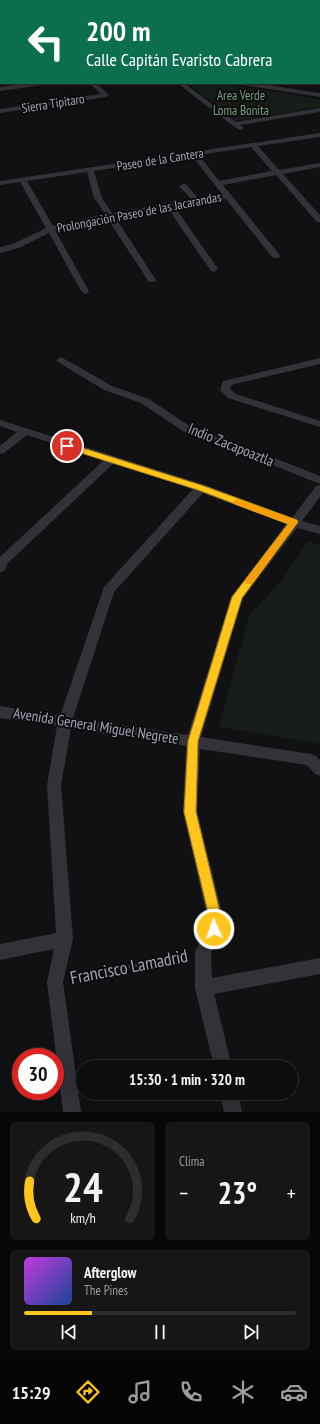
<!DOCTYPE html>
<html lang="es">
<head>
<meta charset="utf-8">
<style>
  body { margin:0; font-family:"PT Sans Narrow",sans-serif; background:#161617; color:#f1f3f6; height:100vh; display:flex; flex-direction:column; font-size:15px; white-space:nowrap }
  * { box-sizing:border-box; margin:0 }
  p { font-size:13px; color:#9a9c9e }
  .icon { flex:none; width:22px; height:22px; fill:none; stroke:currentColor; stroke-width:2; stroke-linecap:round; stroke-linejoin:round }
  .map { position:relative; height:1112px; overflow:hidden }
  .sheet { display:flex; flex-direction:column; gap:10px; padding:10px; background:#070708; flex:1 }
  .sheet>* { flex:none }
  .banner { position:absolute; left:0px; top:0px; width:320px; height:84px; box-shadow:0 4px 16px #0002,0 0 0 1px #2d2d2e; background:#0b6e4f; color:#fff; overflow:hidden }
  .speed { position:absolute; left:12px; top:1048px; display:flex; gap:8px; font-size:20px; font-weight:700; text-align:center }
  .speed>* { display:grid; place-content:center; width:52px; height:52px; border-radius:50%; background:#0d0d0e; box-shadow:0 4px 16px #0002,0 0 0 1px #2d2d2e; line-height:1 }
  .speed .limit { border:6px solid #d22; background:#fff; color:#111 }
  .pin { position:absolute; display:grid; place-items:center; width:34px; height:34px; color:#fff; margin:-17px; border:2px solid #fff; border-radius:50%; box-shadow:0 1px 4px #0007 }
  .me { position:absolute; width:44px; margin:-22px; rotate:357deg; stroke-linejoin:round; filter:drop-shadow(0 0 3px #0008) }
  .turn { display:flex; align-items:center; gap:14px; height:84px; padding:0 20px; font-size:18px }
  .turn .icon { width:52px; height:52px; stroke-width:2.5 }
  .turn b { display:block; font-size:28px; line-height:34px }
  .big { font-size:30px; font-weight:800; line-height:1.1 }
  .sheet .card { flex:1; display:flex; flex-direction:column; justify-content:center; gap:6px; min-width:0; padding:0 14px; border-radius:6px; background:#161617 }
  .sheet .dial { align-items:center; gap:0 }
  .dial svg { height:104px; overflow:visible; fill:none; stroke:#2d2d2e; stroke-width:7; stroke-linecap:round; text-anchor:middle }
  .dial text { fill:#f1f3f6; stroke:none }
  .song { display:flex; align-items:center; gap:12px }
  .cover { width:48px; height:48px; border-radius:6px; background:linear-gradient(135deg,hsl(290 70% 55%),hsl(220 70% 35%)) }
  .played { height:4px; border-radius:2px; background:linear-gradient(90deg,#ffc51d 25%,#2d2d2e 25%) }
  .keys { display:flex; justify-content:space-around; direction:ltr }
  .heat { display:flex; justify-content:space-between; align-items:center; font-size:22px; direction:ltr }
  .sheet .tiles { flex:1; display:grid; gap:10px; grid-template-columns:1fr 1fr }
  .card:last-child { grid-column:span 2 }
  .trip { position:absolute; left:76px; top:1060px; width:222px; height:40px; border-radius:20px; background:#0d0d0e; box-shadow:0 4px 16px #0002,0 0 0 1px #2d2d2e; font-weight:800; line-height:40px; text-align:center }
  .menu { display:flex; height:64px; justify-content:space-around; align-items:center; background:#050506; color:#9a9c9e }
  .menu .icon { width:28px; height:28px }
  .menu .selected { color:#ffc51d }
  .menu b { font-size:18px; color:#f1f3f6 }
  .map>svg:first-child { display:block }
</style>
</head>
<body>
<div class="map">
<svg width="320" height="1112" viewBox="0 0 320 1112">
  <rect width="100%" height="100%" fill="#111113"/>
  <!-- green -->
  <path fill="#171e19" d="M188,83H220L320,99V107L236,121Z
    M308,541L320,545V744L219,727L249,616L281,581Z"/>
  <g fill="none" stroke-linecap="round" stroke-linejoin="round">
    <!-- path -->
    <path stroke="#383940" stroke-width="3.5" stroke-dasharray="2.5 4" stroke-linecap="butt" d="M71,979L187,955"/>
    <!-- minor -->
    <path fill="#323238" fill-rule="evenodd" d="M38,0H50L37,1Z
      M157,0H163L164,1H158Z
      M267,0H273L274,1H268Z
      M1,4V8L0,9V5Z
      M319,37H320V41H319Z
      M319,55H320V59H319Z
      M29,83H46L43,85L0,91V87Z
      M89,83H96L109,95L106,97L0,113V109L101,94Z
      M177,83H184L236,122L320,108V112L240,125L244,128L240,130L232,125Z
      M239,83H255L320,93V97L242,85Z
      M320,133V137L258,146L279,170L320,163V167L283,174L320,215V222H317L276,175L223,185L279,254L280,256L279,258H273L226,199L174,206L218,269L214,272L211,271L167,207L115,217L156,280L155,282H149L107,218L64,227L55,230L89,291L88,293L85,294L81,291L49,233L19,248L0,253V247L13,244L46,228L20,182L0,185V181ZM251,147L272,171L219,181L199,155ZM192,156L222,194L198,198L186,184H183L179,186L191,199L112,213L102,198L94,171ZM87,172L94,198L105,214L53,226L27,181Z
      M61,357L112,386L149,399L194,429L226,439L320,476V484L218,443L186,433L141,403L104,390L58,362L56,360Z
      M320,358V364L231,385L230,389L236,394L320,421V427L228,398L220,390L223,381Z
      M0,420L205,485L292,518L316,486L320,485V497L302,521L320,526V534L297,528L243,598L201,737L311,754L316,756L320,760V776L315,774L307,765L200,749L197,811L221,908L222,929L211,952L212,978L320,958V974L214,994L232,1067H214L195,988V952L206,928L205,908L183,811L186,746L71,729L61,785L73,939L63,982L81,1112H63L47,982L54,949L0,960V944L56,933L47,785L57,726L0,718V706L60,716L104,587L193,489L114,463L8,563L4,571L0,572V557L104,460L27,435L4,453L0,454V446L17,432L0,426ZM203,493L286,524L231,597L188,735L73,718L114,592Z
      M220,1093H238L242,1112H224Z"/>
    <!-- secondary -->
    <path fill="#404149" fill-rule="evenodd" d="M0,20H1V24H0Z"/>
  </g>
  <!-- shaded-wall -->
  <path fill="#1c1c1f" d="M0,57H1V67H0Z"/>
  <!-- building -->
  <path fill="#393a3f" stroke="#4a4b52" d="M1,38V57H0V39Z"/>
  <!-- route -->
  <path fill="#ffc51d" stroke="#a68013" d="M67,443L204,486L297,520L298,522L242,598L198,741L196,812L219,908L220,929L219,933L214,935L210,933L208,929L207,908L184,812L188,741L232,597L288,524L198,490L65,448V444Z"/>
  <!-- slow -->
  <path fill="#f59e0b" d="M237,499L297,520L298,522L252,584H246L244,582L246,579L288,524L234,504L233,502Z"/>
  <g text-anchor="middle" stroke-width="4" stroke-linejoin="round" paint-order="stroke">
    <!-- far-park labels -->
    <g font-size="13" fill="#76a27c" stroke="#0c0c0e">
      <text x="241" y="100">Area Verde<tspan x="241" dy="15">Loma Bonita</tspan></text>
    </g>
    <!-- far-street labels -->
    <g font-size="13" fill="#a1a6b5" stroke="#0c0c0e">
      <text transform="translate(53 103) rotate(-9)" y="5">Sierra Tipitaro</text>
      <text transform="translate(160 159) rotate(-9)" y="5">Paseo de la Cantera</text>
      <text transform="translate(139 212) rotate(-11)" y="5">Prolongación Paseo de las Jacarandas</text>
    </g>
    <!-- street labels -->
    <g font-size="15" fill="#a1a6b5" stroke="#0c0c0e">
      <text transform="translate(231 445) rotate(22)" y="5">Indio Zacapoaztla</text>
      <text transform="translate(96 726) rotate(9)" y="5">Avenida General Miguel Negrete</text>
    </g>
    <!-- near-street labels -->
    <g font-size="18" fill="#a1a6b5" stroke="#0c0c0e">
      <text transform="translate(129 967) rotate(-11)" y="6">Francisco Lamadrid</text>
    </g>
  </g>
</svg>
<div class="speed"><div class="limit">30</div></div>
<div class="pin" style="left:67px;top:446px;background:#d93025"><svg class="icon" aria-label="arrive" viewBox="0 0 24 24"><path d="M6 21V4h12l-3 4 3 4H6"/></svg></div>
<svg class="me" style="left:214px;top:929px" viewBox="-20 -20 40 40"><circle r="17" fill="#ffc51d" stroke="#fff" stroke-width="3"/><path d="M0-11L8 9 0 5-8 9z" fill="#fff"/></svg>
<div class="trip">15:30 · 1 min · 320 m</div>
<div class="banner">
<div class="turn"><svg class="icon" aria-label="left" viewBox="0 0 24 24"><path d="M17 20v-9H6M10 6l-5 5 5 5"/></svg><div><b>200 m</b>Calle Capitán Evaristo Cabrera</div></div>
</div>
</div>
<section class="sheet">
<div class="tiles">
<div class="card dial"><svg viewBox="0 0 100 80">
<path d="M14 69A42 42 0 1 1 86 69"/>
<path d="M14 69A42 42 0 0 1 9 40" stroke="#ffc51d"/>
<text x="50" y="56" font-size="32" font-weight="700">24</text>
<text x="50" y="72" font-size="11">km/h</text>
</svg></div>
<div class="card"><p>Clima</p>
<div class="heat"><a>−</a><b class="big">23°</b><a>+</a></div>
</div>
<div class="card">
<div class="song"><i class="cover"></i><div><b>Afterglow</b><p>The Pines</p></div></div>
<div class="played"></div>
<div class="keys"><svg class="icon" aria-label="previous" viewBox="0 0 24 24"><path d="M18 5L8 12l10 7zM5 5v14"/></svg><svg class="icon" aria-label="pause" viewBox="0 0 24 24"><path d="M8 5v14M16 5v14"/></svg><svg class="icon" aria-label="next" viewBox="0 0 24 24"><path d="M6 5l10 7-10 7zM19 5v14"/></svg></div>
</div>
</div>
</section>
<nav class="menu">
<b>15:29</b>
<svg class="icon selected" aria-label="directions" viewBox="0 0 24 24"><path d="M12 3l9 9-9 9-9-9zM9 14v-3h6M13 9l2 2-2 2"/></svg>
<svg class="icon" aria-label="music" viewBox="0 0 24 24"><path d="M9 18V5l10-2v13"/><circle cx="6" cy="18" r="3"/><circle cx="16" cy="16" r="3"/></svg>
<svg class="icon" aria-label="phone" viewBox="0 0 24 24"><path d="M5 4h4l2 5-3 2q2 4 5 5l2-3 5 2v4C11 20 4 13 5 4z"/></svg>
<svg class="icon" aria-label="climate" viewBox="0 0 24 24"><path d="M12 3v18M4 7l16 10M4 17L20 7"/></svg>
<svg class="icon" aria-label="car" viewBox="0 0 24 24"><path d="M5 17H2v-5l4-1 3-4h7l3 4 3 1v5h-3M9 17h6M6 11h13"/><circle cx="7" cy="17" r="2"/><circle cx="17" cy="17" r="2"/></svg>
</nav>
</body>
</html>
